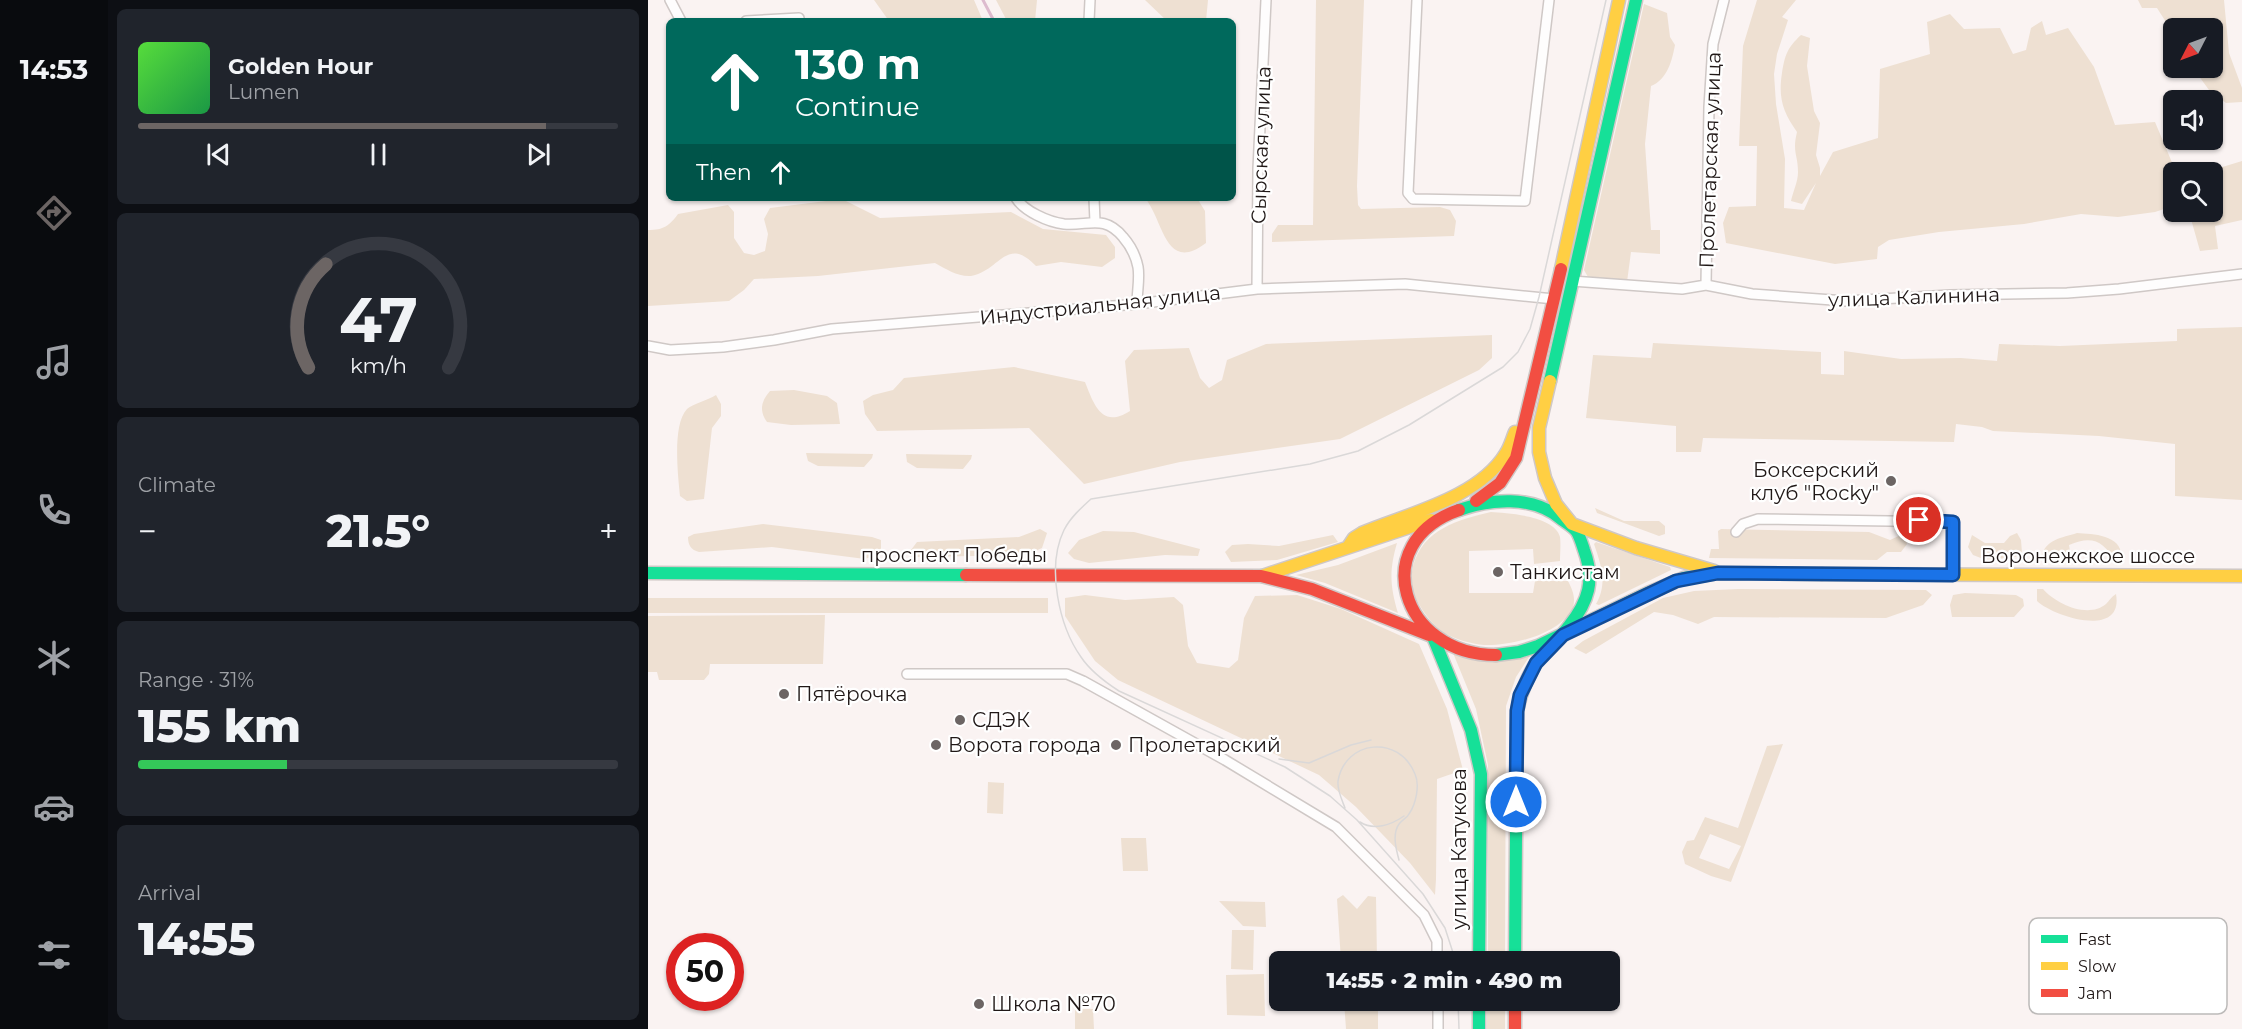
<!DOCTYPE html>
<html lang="en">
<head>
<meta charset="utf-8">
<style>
  body { margin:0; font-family:Montserrat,sans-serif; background:#20242c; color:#f1f3f6; height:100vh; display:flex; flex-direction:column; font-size:22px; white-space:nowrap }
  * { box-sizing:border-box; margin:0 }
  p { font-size:20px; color:#9ea1a6 }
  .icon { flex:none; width:33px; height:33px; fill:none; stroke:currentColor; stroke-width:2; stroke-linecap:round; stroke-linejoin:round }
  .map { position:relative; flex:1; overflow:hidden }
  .panel { display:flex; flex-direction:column; gap:9px; padding:9px; background:#0d0f14; width:540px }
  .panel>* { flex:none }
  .guide { position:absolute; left:18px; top:18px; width:570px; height:183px; border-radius:9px; box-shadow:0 2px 4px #0004; background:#00695c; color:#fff; overflow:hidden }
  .needle { width:39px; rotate:228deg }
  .buttons { position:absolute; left:1515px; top:18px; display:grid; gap:12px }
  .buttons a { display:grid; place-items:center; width:60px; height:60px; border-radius:9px; background:#171b24; box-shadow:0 2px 4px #0004; font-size:30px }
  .speed { position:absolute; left:18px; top:933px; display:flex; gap:12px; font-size:30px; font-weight:700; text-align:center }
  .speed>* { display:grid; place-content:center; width:78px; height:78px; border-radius:50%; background:#171b24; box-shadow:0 2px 4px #0004; line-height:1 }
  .speed .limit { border:9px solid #d22; background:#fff; color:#111 }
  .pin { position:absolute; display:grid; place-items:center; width:51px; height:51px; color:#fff; margin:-26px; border:3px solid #fff; border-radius:50%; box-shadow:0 2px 6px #0007 }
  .me { position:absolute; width:66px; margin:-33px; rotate:0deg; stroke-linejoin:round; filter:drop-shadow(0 0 4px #0008) }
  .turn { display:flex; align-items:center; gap:21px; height:126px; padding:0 30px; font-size:27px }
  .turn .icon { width:78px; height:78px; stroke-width:2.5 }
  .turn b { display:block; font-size:42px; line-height:51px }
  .then { display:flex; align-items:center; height:57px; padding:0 30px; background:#0003; gap:12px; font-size:22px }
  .big { font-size:45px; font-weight:800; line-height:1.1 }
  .panel .card { flex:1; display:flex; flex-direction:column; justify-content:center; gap:9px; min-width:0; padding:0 21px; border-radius:9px; background:#20242c }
  .panel .dial { align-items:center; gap:0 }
  .dial svg { height:156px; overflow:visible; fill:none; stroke:#363941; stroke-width:7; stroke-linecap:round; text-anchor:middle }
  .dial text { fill:#f1f3f6; stroke:none }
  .song { display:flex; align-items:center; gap:18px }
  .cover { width:72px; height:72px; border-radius:9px; background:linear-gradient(135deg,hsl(110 70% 55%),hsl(140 70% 35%)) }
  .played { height:6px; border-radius:3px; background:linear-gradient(90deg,#6c6564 85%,#363941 85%) }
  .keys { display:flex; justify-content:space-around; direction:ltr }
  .heat { display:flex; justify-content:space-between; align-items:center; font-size:33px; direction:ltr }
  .charge { height:9px; border-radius:4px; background:linear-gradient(90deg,#34c759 31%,#363941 0) }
  .trip { position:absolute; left:621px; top:951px; width:351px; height:60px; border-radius:9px; background:#171b24; box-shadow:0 2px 4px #0004; font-weight:800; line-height:60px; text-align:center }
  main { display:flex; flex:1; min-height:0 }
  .dock { display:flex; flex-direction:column; width:108px; justify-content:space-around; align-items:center; background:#090b0e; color:#9ea1a6 }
  .dock .icon { width:42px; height:42px }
  .dock .active { color:#6c6564 }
  .dock b { font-size:27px; color:#f1f3f6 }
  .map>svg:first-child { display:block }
</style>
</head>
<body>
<main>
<nav class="dock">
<b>14:53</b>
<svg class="icon active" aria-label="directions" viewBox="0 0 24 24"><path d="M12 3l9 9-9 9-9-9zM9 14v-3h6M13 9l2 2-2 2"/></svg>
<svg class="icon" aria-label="music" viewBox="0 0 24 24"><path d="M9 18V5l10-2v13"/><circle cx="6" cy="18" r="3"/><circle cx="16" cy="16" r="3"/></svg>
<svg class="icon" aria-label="phone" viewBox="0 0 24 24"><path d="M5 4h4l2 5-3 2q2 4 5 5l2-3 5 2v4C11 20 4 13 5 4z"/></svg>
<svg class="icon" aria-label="climate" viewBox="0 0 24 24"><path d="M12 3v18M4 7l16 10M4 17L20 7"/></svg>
<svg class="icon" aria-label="car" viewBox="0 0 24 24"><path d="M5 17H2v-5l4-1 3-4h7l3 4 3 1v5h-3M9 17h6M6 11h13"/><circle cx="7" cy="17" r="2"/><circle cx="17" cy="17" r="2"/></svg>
<svg class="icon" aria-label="filters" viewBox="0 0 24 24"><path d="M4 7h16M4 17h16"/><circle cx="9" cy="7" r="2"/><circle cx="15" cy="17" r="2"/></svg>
</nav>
<section class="panel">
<div class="card">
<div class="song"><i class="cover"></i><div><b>Golden Hour</b><p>Lumen</p></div></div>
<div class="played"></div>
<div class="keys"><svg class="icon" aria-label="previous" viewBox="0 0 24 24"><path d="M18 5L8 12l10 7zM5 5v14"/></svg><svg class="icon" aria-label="pause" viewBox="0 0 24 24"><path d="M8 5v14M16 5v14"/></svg><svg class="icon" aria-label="next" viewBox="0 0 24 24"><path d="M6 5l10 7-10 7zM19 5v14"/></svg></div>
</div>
<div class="card dial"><svg viewBox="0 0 100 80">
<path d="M14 69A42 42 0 1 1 86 69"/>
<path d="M14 69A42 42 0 0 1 23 16" stroke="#6c6564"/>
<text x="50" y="56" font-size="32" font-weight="700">47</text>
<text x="50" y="72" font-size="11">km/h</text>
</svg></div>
<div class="card"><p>Climate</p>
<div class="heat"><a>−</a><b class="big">21.5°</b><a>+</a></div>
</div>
<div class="card"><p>Range · 31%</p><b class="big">155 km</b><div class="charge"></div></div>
<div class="card"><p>Arrival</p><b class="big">14:55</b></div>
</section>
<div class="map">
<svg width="1594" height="1029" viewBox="0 0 1594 1029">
  <rect width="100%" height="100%" fill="#faf3f2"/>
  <!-- green -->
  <path fill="#eee0d2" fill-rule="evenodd" d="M226,0H326L335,21H241Z
    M348,0H389L387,21H359Z
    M497,0H560L558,21H519Z
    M668,0H716L709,186L710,205L713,209L792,207L802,210L808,221L806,236L624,242V234L630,225H665Z
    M1109,0H1148L1134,17L1140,20L1129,54L1126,74L1128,104L1137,159L1136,208L1156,210L1168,183L1154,204L1143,201C1145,191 1150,182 1150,172C1150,155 1144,152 1149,132C1135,112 1130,98 1134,73C1137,55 1139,48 1153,35L1162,38L1159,66L1166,111L1172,123L1168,155L1172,168V176L1185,152L1230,138L1232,69L1282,54L1279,22L1302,14L1316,29L1352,28L1365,54L1378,50L1383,28L1394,21L1398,35L1420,28L1446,67L1467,125L1507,122L1528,172H1526L1525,206L1507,212L1470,217L1433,214L1376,224L1291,232L1241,240L1230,247L1229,259L1187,264L1078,243L1075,223L1081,207L1108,206L1109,146H1091L1095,46Z
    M1490,0H1576L1581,53L1594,88V102L1578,103L1561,90L1545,68H1564V28H1526L1525,33L1509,8H1494Z
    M996,4L1019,13L1022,37L1027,45C1024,61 1019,80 1003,86L997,144L1003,230H1012V254L983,252L979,282L940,277L936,270Z
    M1594,161V220L1567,226L1570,249L1552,251L1541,212H1564V172H1558Z
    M497,198H549L557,211L558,243C517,274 516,221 497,198Z
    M194,199L232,218L363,212L395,229L458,235L467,247V258L454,267L413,262L388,266C358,235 352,271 323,276C310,277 298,269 287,263L170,276L106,279L96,290L81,301L0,306V230C16,230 21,226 30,214L80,205L86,212V238L96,253L106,255L117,251L120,234L116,219L122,208Z
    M1594,327V500L1527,496V444L1451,436L1345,431L1334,427L1308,424L1306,442L1055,438L1053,452H1028V426L938,418L945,355L1003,358L1005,343L1173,352V374L1196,375V351L1253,359L1313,358L1349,361L1351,344L1412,346L1529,341V329Z
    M844,335V358L831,370L692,439L532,462L436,484L381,428L229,431L217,414L215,401L225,395L245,390L256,378L366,367L437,382C446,405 454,429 482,411L477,361L486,350L541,348L552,378L561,388L574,380L579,360L618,344Z
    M146,390L179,396L189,403L192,424L143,425L119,422C111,411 113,401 122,391Z
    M68,395L73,404V416L64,428L56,499L39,501L32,496C30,475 24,425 39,409C44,404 61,400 68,395Z
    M158,453L225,454L224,458L216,467L170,466L160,461Z
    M258,454L324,455L323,459L315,469L269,468L259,462Z
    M947,508L976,521H1011L1017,526V534L1011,536L949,513Z
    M843,512C860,513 907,516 912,537C913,544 912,554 912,561L886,564L885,549L821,551V593H885L887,581H920C924,589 928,597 925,607C913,635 862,646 836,645C823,644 807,639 796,633C786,626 778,616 772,606C764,594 762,580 765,566C775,529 810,520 843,512Z
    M115,524L224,537L233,540V553L217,559L124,547L51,552C43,550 40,545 40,537L46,534Z
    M392,529L399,533L394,548L378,555L264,557L263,550L269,542L371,537Z
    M1073,529L1221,532L1242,540L1255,534L1259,544L1253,552H1239L1229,560L1061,558L1063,549H1071L1070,531Z
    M455,531L486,532L552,549L550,556L517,555L441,563L426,559L420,553L431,540Z
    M1369,533L1373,540L1374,553L1367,557L1338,560L1325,555L1320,547L1324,535L1337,543H1356L1362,536Z
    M1429,533C1446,534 1476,535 1473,559L1467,562C1456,541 1444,535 1421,545L1423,557L1411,561L1393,558C1397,539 1414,538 1429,533Z
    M685,535L690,542L629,560L583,562L577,552L584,545L600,544L631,546Z
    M948,542L1022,567L1023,570L951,605L948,604C960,583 953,565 946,544Z
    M749,543C741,571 742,586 750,613L677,583L648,575L690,565Z
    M1090,589L1278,590L1284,595L1275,605L1238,618L1066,617L1050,624L1025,615L1006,612L938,654L926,648L935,641L1015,598L1046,591Z
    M1389,589H1395C1408,604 1440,619 1458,604C1462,600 1463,597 1468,594C1476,639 1406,617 1389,601Z
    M1317,593L1368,595L1375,599L1376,606L1366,617H1304L1302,605L1305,595Z
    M437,595L477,600L526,597L535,605L540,646L549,663L581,668L590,660L596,618L607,596L649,595L693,609L771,644L799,709L815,770L789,779L788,879L787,895L762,863L708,807L671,775L470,680L447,661L417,616V598Z
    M0,598H400V613H0Z
    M177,615L175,664H62L61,674L56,680H11L9,672H0V616Z
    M803,648L885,651L868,677L858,706L857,961H840V765L828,709Z
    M1135,744L1083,882L1063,876L1037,864L1034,852L1039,841L1046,840L1057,817L1090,828L1119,746ZM1062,834L1093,846L1081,869L1051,858Z
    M340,782L356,783L355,814L339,813Z
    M473,838H498L500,871H475Z
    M695,895L709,909L720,896L728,897L729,961H693L689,899Z
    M571,901L617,902L618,927L595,926Z
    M584,930H606L605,970L583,969Z
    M616,974L617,1016L579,1015L578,975Z
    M696,1001H730V1029H698Z
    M839,1001H857V1029H839Z
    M427,1009H445L446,1029H427Z"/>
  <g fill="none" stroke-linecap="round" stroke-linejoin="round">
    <!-- stream -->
    <path stroke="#ddbbce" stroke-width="3" d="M335,0L346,21"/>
    <!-- street casing -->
    <g stroke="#cfc8c6" stroke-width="12">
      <path id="street" d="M22,0L33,21
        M769,0L760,193L765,199L877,201L901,0
        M98,21L151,18
        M441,21L442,0
        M368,198C376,211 400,222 416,224C441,226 456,214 475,237C482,245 488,257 490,267C492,278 489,292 489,304
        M446,198L447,222
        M924,281L1034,289L1058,285L1104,294L1198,301L1302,295L1419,293L1471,289L1594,274
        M1058,285L1061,107L1065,44L1076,0
        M609,289L610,169L618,0
        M0,346L22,350L75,347L126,340L184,329L489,304L609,289L757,284L906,299
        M1088,532L1095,524L1110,519L1305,522V575
        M259,674H419L435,681L577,760L688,827L776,915L789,941V962
        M790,1000V1029"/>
    </g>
    <!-- fast casing -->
    <g stroke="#cfc8c6" stroke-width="15">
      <path id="fast" d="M902,381L988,0
        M811,510C842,499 884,495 912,518C917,522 926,527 929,532C932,537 934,544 936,550C947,580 941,601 921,626C912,639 899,648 890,660C879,676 873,692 869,711L867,962
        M0,573L318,575
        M785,637L823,730L833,774L831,962
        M848,655L871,652L890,646L1000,593L1036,578L1070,573L1174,574
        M831,1000V1029"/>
    </g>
    <!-- slow casing -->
    <g stroke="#cfc8c6" stroke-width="15">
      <path id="slow" d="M913,269L971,0
        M902,381L891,428V452L897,478L908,504L924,524L988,548L1066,571
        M700,547L706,538L714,533C759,514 831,498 858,453C862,447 864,439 867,432
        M1174,574L1594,576
        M614,576L783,520"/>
    </g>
    <!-- jam casing -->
    <g stroke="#cfc8c6" stroke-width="15">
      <path id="jam" d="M828,501L852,483L868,458L913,269
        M811,510C718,542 753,655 848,655
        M318,575L613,576L664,589L781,635
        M867,1000V1029"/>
    </g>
    <!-- street -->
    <use href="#street" stroke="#fefdfd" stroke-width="9"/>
    <!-- fast -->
    <use href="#fast" stroke="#16e098" stroke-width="12"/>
    <!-- slow -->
    <use href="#slow" stroke="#ffcf43" stroke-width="12"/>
    <!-- jam -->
    <use href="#jam" stroke="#f24e42" stroke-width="12"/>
    <!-- tram -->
    <path stroke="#dad8d8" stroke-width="1.5" d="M631,759L661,763L703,745L723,740
      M697,808C694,800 689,790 690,781C697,740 751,734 767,774C772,785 768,804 761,814C759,818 754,820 751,824C744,834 748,849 751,860
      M712,822C726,831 743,825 756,816
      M808,962L797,928L775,894L709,820L682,796L637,767L471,691C457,682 443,672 433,657C411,626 398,567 416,530C422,518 433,508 443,499L662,464L710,451L761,425L855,367L870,352L882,329L891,297L958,0
      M810,1000L811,1029"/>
  </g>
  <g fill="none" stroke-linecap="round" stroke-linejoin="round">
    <!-- route casing -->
    <g stroke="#114b97" stroke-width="15">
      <path id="route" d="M868,802L869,711L872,695L888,663L915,635L1028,581L1070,573L1305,575V522L1271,520"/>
    </g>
    <!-- route -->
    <use href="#route" stroke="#1a73e8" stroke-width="10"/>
  </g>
  <!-- markers -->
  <g fill="#6c6564" stroke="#fff" stroke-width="2">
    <circle cx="1243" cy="481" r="6"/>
    <circle cx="850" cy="572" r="6"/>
    <circle cx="136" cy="694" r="6"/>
    <circle cx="312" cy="720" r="6"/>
    <circle cx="288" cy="745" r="6"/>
    <circle cx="468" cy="745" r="6"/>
    <circle cx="331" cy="1004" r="6"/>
  </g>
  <g text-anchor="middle" stroke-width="4.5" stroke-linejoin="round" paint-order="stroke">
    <!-- street labels -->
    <g font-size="20" fill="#201817" stroke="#fff">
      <text transform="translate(613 145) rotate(-88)" y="7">Сырская улица</text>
      <text transform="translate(1062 160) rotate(-88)" y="7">Пролетарская улица</text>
      <text transform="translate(1266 297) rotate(-2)" y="7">улица Калинина</text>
      <text transform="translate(452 305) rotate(-6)" y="7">Индустриальная улица</text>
      <text x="306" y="562">проспект Победы</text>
      <text x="1440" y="563">Воронежское шоссе</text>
      <text transform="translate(811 849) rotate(-90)" y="7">улица Катукова</text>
    </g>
    <!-- poi labels -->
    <g font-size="20" fill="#201817" stroke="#fff" text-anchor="start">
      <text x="1231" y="477" text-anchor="end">Боксерский<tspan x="1231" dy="23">клуб "Rocky"</tspan></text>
      <text x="862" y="579">Танкистам</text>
      <text x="148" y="701">Пятёрочка</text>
      <text x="324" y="727">СДЭК</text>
      <text x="300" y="752">Ворота города</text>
      <text x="480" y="752">Пролетарский</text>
      <text x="343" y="1011">Школа №70</text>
    </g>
  </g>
  <!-- legend -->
  <rect x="1381" y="918" width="198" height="96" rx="9" fill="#fff" stroke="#bcbab9" stroke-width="1.5"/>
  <rect x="1393" y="935" width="27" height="8" fill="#16e098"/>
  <rect x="1393" y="962" width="27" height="8" fill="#ffcf43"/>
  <rect x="1393" y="989" width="27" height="8" fill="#f24e42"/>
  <g font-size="16" fill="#201817">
    <text x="1430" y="945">Fast</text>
    <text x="1430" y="972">Slow</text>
    <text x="1430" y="999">Jam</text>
  </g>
</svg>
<div class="buttons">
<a><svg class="needle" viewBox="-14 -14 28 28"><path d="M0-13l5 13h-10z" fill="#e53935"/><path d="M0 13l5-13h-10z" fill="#9ea1a6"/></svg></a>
<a><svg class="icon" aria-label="sound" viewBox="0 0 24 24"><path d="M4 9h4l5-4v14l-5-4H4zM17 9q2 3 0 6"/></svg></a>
<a><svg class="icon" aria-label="search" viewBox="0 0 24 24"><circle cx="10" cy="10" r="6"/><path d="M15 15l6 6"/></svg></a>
</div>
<div class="speed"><div class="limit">50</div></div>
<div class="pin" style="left:1271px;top:520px;background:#d93025"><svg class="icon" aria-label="arrive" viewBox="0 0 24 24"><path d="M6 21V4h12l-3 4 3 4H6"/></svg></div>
<svg class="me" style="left:868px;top:802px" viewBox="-20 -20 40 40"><circle r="17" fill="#1a73e8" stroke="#fff" stroke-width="3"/><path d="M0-11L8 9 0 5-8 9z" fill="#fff"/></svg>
<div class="trip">14:55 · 2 min · 490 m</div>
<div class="guide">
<div class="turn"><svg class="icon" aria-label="ahead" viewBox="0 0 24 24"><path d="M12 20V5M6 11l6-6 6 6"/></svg><div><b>130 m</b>Continue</div></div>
<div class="then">Then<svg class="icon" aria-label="ahead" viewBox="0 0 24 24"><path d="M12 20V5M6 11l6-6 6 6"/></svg></div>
</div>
</div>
</main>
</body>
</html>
